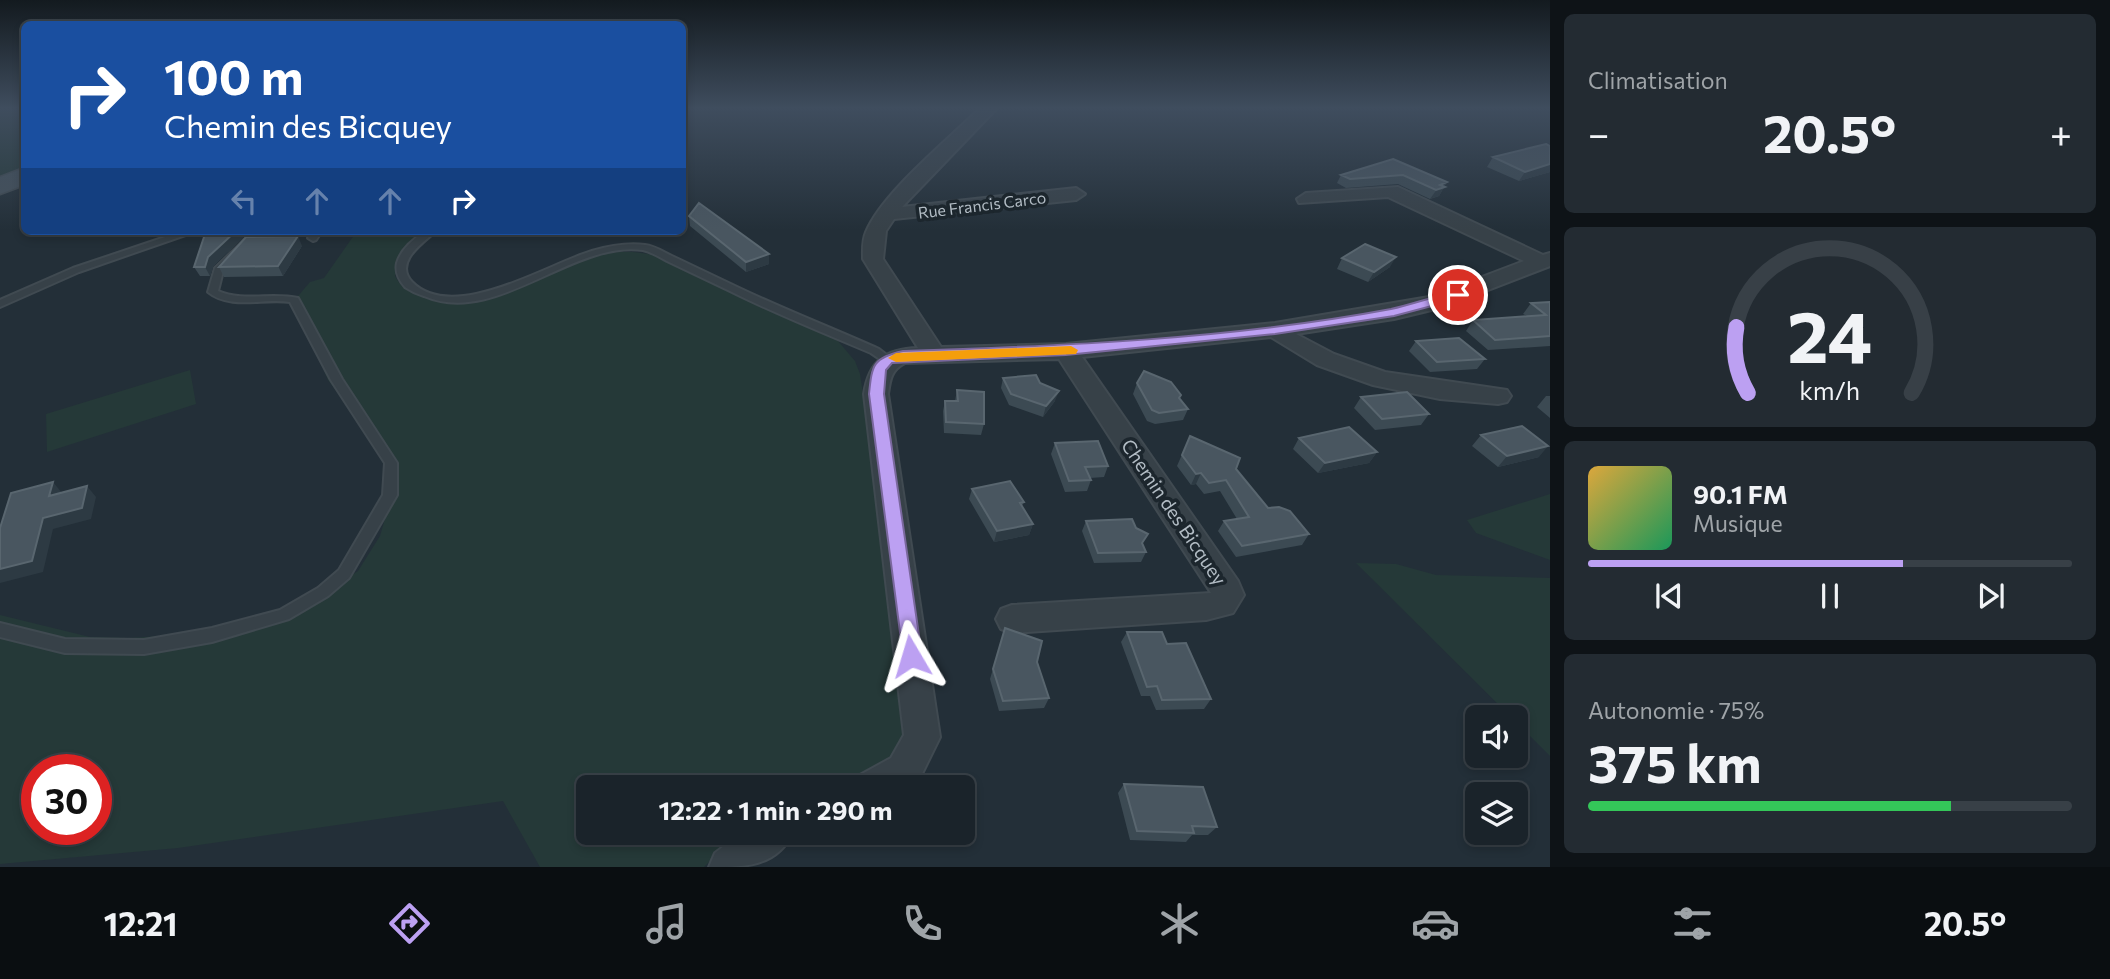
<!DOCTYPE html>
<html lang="fr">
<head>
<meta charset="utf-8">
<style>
  body { margin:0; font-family:Commissioner,sans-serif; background:#232b32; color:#f1f3f6; height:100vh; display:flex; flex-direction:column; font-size:26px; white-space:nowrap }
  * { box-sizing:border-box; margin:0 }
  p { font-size:23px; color:#9fa4a8 }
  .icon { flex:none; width:38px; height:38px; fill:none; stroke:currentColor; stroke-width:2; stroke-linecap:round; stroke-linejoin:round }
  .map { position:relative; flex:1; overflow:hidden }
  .drawer { display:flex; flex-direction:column; gap:14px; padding:14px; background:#0e1317; width:560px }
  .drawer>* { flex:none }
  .hud { position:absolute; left:21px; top:21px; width:665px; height:214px; border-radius:10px; box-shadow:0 4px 10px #0003,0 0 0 2px #384047; background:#1a4fa0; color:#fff; overflow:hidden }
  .controls { position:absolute; left:1465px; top:705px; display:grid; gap:14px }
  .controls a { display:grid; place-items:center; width:63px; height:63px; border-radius:10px; background:#1a232a; box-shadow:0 4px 10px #0003,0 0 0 2px #384047; font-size:35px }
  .speed { position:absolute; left:21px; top:754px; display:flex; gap:14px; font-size:35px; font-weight:700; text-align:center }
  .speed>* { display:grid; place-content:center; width:91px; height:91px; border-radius:50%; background:#1a232a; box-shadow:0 4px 10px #0003,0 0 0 2px #384047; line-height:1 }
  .speed .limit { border:10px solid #d22; background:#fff; color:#111 }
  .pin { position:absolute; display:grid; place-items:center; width:60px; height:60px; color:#fff; margin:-30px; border:4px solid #fff; border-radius:50%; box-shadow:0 2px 7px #0007 }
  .me { position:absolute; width:77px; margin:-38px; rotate:353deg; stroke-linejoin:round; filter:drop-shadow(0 0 5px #0008) }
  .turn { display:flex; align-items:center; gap:24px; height:147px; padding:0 28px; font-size:32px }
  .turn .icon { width:91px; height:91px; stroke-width:2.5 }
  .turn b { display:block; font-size:49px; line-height:60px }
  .lanes { display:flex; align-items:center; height:66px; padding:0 28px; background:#0003; justify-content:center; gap:35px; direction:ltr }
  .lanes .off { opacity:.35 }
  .big { font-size:52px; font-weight:700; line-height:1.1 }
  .drawer .widget { flex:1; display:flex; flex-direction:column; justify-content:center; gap:10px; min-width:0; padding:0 24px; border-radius:10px; background:#232b32 }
  .drawer .dial { align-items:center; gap:0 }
  .dial svg { height:182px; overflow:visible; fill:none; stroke:#384047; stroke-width:7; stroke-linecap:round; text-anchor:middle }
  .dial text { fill:#f1f3f6; stroke:none }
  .song { display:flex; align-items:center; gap:21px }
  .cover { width:84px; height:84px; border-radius:10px; background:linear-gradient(135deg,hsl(40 70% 55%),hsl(150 70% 35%)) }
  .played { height:7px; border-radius:4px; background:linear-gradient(90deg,#bca0f2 65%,#384047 65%) }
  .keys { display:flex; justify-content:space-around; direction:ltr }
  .heat { display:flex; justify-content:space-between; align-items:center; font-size:38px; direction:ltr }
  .charge { height:10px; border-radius:5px; background:linear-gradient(90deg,#34c759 75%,#384047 0) }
  .trip { position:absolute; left:576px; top:775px; width:399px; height:70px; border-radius:10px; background:#1a232a; box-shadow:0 4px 10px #0003,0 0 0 2px #384047; font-weight:700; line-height:70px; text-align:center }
  .dock { display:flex; height:112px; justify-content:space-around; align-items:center; background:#0a0e11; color:#9fa4a8 }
  .dock .icon { width:49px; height:49px }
  .dock .selected { color:#bca0f2 }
  .dock b { font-size:32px; color:#f1f3f6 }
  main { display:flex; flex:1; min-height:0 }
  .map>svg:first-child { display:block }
</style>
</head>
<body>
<main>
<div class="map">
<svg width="1550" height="867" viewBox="0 0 1550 867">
  <rect width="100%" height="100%" fill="#232f38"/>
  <!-- green -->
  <path fill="#253938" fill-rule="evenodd" d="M0,108H24V173L0,182Z
    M357,231H425L401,253L395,276C401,288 411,293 424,297C491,316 543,269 604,254C622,250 640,252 658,256L838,341L855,361L860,374L917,748L864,787L588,788V833H738L704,867H540L503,801L178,848L0,864V615L90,637L130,638L189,634L310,603L358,571L380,536L386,515L387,471L364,427L328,380L293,302L310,282L324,278ZM37,770H96V830H37Z
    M190,370L196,404L47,452L46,414Z
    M1550,494V560L1476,533L1467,520Z
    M1356,563L1396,564L1436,575L1550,578V756L1516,722V718L1511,717Z"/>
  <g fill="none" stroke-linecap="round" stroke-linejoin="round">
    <!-- lane casing -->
    <g stroke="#404a51" stroke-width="4">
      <path id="lane" d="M183,231H197L79,272L0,307V300L73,268Z
        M254,231H264L223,271L218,291C243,302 272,292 298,298L342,379L397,463V495L349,578L328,596L289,619L212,642L144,654L65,653L0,637V623L65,639L144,640L212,628L280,610L318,588L339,570L383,495L385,463L331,380L290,302C264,298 230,310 208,292L215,268Z
        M312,231H322L316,240L313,241L308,238Z
        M425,231H436C424,242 393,262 412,282C453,324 548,264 592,251C609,246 628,243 645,245C655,246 665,253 674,257C695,267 716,277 737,287C783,309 832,328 879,349L893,360L887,364L871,353C824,333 776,314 730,291C709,281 688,271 667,261C660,257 651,252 643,250C572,240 496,327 424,296C417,294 411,291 405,287C399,280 395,272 397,263C401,249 414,239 425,231Z"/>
    </g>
    <!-- street casing -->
    <g stroke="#404a51" stroke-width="4">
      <path id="street" d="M980,108H997L902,207L1076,188L1085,194L1076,200L894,219L886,231L883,259L941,347L1066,344L1275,323L1429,297L1524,261L1388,197L1299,203L1297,199L1306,193L1398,187L1543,255L1550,253V266L1444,307L1394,319L1296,334L1334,354L1385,372L1507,390L1511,396L1507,402L1498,404L1440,399L1373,385L1317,365L1271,337L1082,357L1238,581L1244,595L1233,613L1206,620L1012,633L1001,629L996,619L1001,609L1012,605L1211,593L1059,359L905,363C891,370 890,380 888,394L940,737L917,784L911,788H854L860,775L891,758L904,735L864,394C869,361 885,349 918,348L863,259C863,250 862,241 866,232C883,192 947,141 980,108Z
        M741,833H793C776,867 745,867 709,867L715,853Z"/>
    </g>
    <!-- secondary casing -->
    <g stroke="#404a51" stroke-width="3">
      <path id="secondary" d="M24,168V185L0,194V177Z"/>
    </g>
    <!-- lane -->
    <use href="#lane" fill="#374148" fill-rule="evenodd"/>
    <!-- street -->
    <use href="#street" fill="#374148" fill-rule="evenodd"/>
    <!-- secondary -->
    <use href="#secondary" fill="#45515b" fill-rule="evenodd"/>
  </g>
  <!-- wall -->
  <path fill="#3c4a53" d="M1550,146V172L1519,181L1487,167L1493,157Z
    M1393,159L1447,182L1439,196L1430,199L1398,184L1346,188L1337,183L1341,175Z
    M689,216L769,264L746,272L690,226Z
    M244,237L213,266L210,276H200L194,267Z
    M302,246L283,276L224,277L219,267Z
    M1342,258L1390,267L1368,282L1337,269Z
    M1550,302V346L1488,350L1466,331L1473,320L1527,316L1523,314L1531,303Z
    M1416,341L1485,359L1477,369L1430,372L1409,351Z
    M1003,378L1040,383L1055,401L1043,417L1009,405L1001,388Z
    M1137,383L1179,398L1188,409L1183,420L1155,424L1147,421L1133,394Z
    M957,390L984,424L981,435L944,433L943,411L945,401H955Z
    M1546,396H1550V418L1537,407Z
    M1361,397L1429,414L1421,425L1375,430L1354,408Z
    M1481,435L1539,457L1498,467L1472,446Z
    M1190,436L1236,469L1268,508L1309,534L1302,545L1236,557L1218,531L1224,521L1237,519L1220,491L1204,494L1196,484L1191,485L1177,466Z
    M1299,438L1377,452L1369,463L1318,473L1293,449Z
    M1055,443L1108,466L1104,477L1090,478L1091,480L1087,491L1065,492L1051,454Z
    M972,489L1024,502L1022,506L1033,524L1029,535L994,542L969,499Z
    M1086,521L1143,545L1146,552L1141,562L1094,563L1082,531Z
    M1005,628L1037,662L1049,698L1044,708L999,711L990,679Z
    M1127,632L1167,644L1211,699L1204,709L1156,710L1150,696H1141L1121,642Z
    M1124,784L1217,827L1208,835H1192L1186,842L1130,840L1118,793Z"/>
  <!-- shaded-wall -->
  <path fill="#2d3a43" d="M1550,164V172L1519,181L1525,172Z
    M1447,182L1439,196L1430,199L1440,185Z
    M236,231H245L244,237L213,266L210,276L205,267L208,257Z
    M298,236L302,246L283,276L278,266Z
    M769,254V264L746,272V262Z
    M1396,257L1390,267L1368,282L1374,272Z
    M1059,391L1055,401L1043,417L1046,406Z
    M1548,446L1539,457L1498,467L1507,456Z
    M1377,452L1369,463L1318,473L1325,463Z
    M1201,473L1196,484L1191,485L1196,474Z
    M53,482L62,493L49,496Z
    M87,486L96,497L91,519L53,529L43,572L0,583V569L43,518Z
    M1033,524L1029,535L994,542L997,531Z"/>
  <!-- building -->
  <path fill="#495660" stroke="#59666f" stroke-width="2" d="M1546,144L1550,146V164L1525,172L1493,157Z
    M1393,159L1447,182L1440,185L1445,187L1436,190L1403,175L1350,179L1341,175Z
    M699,203L769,254L746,262L689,216Z
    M206,231H236L208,257L205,267H194Z
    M298,236L278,266L219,267L246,237Z
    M1365,244L1396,257L1374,272L1342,258Z
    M1550,302V336L1495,340L1473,320L1546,315L1531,303Z
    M1459,338L1485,359L1437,362L1416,341Z
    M1144,371L1171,382L1181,395L1179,398L1188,409L1159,413L1152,410L1137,383Z
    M1036,375L1040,383L1059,391L1046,406L1011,394L1003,378Z
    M957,390L984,392V424L946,422L945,401H958Z
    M1407,392L1429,414L1382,419L1361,397Z
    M1522,426L1548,446L1507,456L1481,435Z
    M1349,427L1377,452L1325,463L1299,438Z
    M1190,436L1240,458L1236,469L1268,508L1279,507L1290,511L1309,534L1242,546L1224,521L1249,517L1226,480L1209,483L1201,473L1196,474L1182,455Z
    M1098,441L1108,466L1085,467L1091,480L1069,481L1055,443Z
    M1010,481L1024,502L1020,503L1033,524L997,531L972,489Z
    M53,482L49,496L87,486L82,508L43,518L32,561L0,569V528L11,493Z
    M1132,519L1136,528L1148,534L1142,543L1146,552L1098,553L1086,521Z
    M1005,628L1042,641L1037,662L1049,698L1003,701L993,669Z
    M1127,632H1162L1167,644L1186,643L1211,699L1162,700L1157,686L1147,687Z
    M1124,784L1203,787L1217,827L1192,826L1194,833L1137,831Z"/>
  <!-- sky -->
  <linearGradient id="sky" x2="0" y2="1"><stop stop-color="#131a1f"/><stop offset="0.47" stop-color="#3f4d5e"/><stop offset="1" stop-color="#3f4d5e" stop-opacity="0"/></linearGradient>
  <rect width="1550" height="230" fill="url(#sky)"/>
  <!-- route -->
  <path fill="#bca0f2" stroke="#7a689d" stroke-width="2" d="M1458,291L1462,292V298L1394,316L1275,334L1066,355L892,363L886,370L884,394L922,656L919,663L911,665L904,663L869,394C872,364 873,358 903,351C1066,346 1231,339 1391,309C1413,304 1435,296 1458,291Z"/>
  <!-- slow -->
  <path fill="#f59e0b" d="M1071,346L1078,350L1076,354L896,362L888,358L896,353Z"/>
  <g text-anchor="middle" stroke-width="7" stroke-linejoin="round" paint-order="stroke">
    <!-- far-street labels -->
    <g font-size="16" fill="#b2bcc4" stroke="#1c262d">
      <text transform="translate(982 205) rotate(-7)" y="6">Rue Francis Carco</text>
    </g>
    <!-- street labels -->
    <g font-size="19" fill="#b2bcc4" stroke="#1c262d">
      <text transform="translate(1174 512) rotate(56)" y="7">Chemin des Bicquey</text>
    </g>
  </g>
</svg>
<div class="controls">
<a><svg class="icon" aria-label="sound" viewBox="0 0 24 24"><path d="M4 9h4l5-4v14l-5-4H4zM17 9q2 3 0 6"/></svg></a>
<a><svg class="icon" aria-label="layers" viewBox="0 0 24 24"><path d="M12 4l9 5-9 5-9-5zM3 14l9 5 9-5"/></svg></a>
</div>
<div class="speed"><div class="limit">30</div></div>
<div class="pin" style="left:1458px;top:295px;background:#d93025"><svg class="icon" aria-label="arrive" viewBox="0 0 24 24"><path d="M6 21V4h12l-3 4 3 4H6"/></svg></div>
<svg class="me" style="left:911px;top:656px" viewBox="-20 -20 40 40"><path d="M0-17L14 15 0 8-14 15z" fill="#bca0f2" stroke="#fff" stroke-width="4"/></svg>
<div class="trip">12:22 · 1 min · 290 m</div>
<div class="hud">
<div class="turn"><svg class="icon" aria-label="right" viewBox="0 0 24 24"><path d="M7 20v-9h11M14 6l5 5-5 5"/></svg><div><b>100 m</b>Chemin des Bicquey</div></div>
<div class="lanes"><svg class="icon off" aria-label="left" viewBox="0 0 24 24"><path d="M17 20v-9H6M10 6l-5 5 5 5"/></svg><svg class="icon off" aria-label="ahead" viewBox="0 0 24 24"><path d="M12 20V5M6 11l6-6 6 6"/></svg><svg class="icon off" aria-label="ahead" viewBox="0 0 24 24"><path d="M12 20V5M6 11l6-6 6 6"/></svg><svg class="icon" aria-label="right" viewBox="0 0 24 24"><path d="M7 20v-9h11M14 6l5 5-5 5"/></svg></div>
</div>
</div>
<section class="drawer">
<div class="widget"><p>Climatisation</p>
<div class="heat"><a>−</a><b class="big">20.5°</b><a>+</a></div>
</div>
<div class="widget dial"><svg viewBox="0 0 100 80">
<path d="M14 69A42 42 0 1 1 86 69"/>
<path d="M14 69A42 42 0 0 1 9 40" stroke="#bca0f2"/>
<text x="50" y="56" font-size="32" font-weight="700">24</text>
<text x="50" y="72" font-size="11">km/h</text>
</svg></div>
<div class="widget">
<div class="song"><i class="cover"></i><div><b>90.1 FM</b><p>Musique</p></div></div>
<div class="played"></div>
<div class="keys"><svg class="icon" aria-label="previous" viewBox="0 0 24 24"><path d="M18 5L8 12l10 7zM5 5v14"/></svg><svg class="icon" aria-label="pause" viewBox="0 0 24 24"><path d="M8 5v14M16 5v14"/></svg><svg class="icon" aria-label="next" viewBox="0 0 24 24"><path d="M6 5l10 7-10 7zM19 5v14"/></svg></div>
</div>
<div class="widget"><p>Autonomie · 75%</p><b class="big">375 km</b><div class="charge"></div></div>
</section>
</main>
<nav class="dock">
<b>12:21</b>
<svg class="icon selected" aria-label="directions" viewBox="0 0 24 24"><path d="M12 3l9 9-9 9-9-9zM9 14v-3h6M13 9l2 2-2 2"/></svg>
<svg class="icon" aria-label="music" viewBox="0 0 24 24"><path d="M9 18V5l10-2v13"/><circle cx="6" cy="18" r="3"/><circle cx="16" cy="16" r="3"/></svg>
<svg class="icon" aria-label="phone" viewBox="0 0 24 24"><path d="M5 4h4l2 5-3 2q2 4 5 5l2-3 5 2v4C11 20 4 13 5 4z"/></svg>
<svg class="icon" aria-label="climate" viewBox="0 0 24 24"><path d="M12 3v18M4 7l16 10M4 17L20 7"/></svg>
<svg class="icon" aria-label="car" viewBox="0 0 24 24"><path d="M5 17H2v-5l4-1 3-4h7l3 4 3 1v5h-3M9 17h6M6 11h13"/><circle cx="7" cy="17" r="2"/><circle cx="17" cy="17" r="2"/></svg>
<svg class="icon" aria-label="filters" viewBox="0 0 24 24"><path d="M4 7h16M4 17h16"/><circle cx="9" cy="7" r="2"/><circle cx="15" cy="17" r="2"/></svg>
<b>20.5°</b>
</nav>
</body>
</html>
